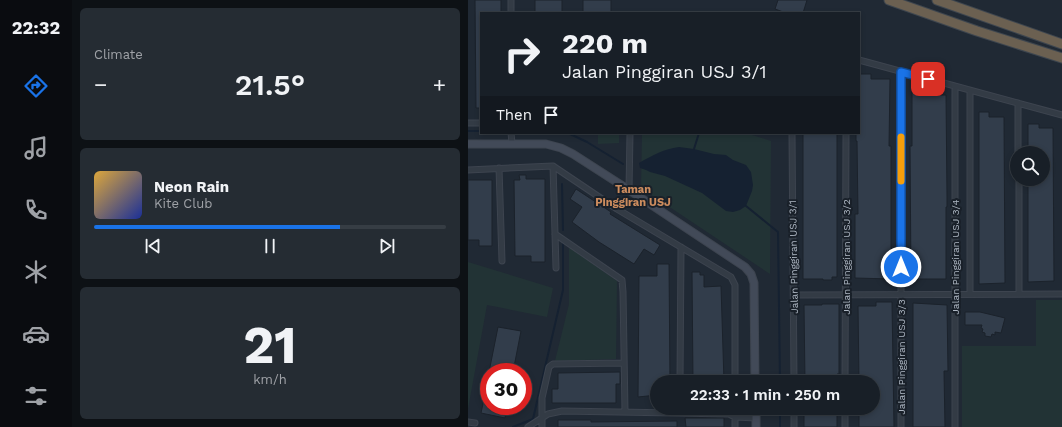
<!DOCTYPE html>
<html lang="en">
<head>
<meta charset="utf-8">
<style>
  body { margin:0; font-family:"Work Sans",sans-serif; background:#252c33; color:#f1f3f6; height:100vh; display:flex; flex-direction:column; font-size:15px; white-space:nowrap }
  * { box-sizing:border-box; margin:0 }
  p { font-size:13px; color:#9fa2a7 }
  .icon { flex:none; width:22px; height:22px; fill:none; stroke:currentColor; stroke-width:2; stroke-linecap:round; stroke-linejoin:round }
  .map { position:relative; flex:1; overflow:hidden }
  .sheet { display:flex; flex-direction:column; gap:8px; padding:8px; background:#0d1115; width:396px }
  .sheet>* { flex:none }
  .hud { position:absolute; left:12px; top:12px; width:380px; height:122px; border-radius:0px; box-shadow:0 2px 6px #0003,0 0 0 1px #363d44; background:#181f27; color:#f1f3f6; overflow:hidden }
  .buttons { position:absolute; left:542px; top:146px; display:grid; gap:8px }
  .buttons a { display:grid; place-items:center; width:40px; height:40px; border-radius:50%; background:#181f27; box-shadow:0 2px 6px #0003,0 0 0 1px #363d44; font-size:20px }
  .speed { position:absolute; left:12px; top:363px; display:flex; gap:8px; font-size:20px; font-weight:700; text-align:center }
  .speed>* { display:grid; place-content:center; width:52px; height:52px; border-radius:50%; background:#181f27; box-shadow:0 2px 6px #0003,0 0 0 1px #363d44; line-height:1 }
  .speed .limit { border:6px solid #d22; background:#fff; color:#111 }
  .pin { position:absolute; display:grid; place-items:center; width:34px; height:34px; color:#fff; margin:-17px; border-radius:8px; box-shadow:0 2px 6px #0006 }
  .me { position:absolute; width:44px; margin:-22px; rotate:0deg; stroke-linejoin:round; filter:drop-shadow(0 0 3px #0008) }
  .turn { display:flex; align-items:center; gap:14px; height:84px; padding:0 16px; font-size:18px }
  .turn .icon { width:52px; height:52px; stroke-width:2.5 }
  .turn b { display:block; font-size:28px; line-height:34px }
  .then { display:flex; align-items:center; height:38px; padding:0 16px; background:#0003; gap:8px; font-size:15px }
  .big { font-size:30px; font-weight:600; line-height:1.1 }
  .sheet .tile { flex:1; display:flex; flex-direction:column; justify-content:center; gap:6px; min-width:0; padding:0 14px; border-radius:6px; background:#252c33 }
  .sheet .dial { align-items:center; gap:0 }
  .dial b { font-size:52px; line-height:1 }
  .song { display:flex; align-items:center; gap:12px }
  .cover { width:48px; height:48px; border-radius:6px; background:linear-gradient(135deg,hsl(40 70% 55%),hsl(230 70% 35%)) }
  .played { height:4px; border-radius:2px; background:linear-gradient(90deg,#1a73e8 70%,#363d44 70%) }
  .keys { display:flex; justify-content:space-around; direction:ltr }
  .heat { display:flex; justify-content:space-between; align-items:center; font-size:22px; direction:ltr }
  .trip { position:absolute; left:182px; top:375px; width:230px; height:40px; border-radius:20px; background:#181f27; box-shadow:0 2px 6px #0003,0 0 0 1px #363d44; font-weight:600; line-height:40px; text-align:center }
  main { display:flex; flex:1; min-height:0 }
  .tabs { display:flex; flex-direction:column; width:72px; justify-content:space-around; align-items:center; background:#0a0c10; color:#9fa2a7 }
  .tabs .icon { width:28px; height:28px }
  .tabs .active { color:#1a73e8 }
  .tabs b { font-size:18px; color:#f1f3f6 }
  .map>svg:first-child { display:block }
</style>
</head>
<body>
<main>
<nav class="tabs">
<b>22:32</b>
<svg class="icon active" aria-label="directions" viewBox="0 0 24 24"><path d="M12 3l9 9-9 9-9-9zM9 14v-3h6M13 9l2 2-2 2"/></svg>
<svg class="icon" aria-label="music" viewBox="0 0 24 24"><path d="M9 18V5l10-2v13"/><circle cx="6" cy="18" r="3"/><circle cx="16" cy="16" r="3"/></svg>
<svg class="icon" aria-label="phone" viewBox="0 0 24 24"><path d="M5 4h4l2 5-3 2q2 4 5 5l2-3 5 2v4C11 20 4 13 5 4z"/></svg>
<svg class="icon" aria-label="climate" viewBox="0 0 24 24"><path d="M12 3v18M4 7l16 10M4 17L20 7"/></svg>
<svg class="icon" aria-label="car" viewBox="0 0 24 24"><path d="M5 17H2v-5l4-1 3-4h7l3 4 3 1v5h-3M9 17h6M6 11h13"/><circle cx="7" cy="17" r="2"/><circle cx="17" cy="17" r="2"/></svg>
<svg class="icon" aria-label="filters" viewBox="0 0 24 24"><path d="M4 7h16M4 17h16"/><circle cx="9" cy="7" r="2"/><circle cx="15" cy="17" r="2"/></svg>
</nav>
<section class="sheet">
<div class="tile"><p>Climate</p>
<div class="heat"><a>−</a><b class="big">21.5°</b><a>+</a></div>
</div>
<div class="tile">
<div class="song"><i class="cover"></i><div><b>Neon Rain</b><p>Kite Club</p></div></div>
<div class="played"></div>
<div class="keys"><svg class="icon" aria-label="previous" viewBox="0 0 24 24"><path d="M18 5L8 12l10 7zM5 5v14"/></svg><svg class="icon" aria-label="pause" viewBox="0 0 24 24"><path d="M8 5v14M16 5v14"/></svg><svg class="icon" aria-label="next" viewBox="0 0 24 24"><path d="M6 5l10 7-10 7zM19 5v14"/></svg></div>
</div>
<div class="tile dial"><b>21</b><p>km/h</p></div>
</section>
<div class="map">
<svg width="594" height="427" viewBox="0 0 594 427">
  <rect width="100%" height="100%" fill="#202934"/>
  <!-- green -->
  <path fill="#223335" d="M130,133H151V143L130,144Z
    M174,133H278L303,141L302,274L173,188Z
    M101,247L149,281L148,359L87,361L101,304Z
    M0,262L85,288L79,317L19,305L0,409Z
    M568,300H594V427H494V346H568Z"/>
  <!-- water -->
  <path fill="#152131" d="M211,147L226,149L246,154L258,155L265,160L278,165L283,172L285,185L284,191L278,206L272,210L265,212L258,211L234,193L197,176L182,172L178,170L172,168L171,163C185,155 196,149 211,147Z"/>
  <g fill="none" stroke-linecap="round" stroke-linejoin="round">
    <!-- stream -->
    <path stroke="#152131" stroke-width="2" d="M0,131H13
      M100,133L119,142L155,164
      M226,149L231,133
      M94,184L95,230
      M278,206L310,232L312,382
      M312,408V427
      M45,427L65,419L95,290V243"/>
  </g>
  <!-- building -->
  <path fill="#323d4b" stroke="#1b222b" d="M7,0H33V13H13V108H8Z
    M67,0H94V13H67Z
    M115,0H143V13H115Z
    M310,0H339L335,13H318L307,9Z
    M391,74H403V79H422L421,146H423V279L387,278V214H390L389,141H388V133H391Z
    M444,90H457V95H478L479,196V207H478V279H443L442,146H444Z
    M511,112H521V117H536L537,283L511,284Z
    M560,124H571V128H585L586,281L560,282V179H575V153H560Z
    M335,133H369V277H364V280H355V279H335Z
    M51,175H58V179H77V262H63V256H47L46,180H52Z
    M0,180H24V246H11V240H0Z
    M108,189L143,212L142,214L192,245L186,255L176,249L166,264L131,242L104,222L114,207L102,199Z
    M189,264H201L202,382H189V395L170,397L171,276H189Z
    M224,272H232V275H236V287L253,286L256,382H225Z
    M408,302H424L426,427H391V408H405V382H391L390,306H408Z
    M445,303L479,305L480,371H476L477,427H445Z
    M354,304H371V374H369V382H337L336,305H354Z
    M497,312H512L537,318L533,333L527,332V335L524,334L523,337L517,336V333L514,332L515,329L513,328L514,325H497Z
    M30,327L53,331L45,372H21Z
    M152,372V384H148V403H84V389H90V373Z
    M19,385H21V406H39L37,418L13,413Z
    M336,408H369V427H336Z
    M217,418H256V427H218Z
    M90,420H123V422L209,421V427H90Z"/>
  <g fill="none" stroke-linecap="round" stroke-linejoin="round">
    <!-- street casing -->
    <g stroke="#3d444f" stroke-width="7">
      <path id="street" d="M43,0V13
        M391,60L594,115
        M502,90V294
        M550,103V153
        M0,123H13
        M43,133L44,143
        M324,133L326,382
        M85,166L88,268
        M31,168L34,261
        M0,170L85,166L149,209L263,277L267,285V382
        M551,179V294
        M161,190L162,133
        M87,234L154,280L155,292L157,412
        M326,295L594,294
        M212,382L213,247
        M377,382L378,133
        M326,408V427
        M261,414L267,417L288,418
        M0,422L7,423
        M60,427L80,414L94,411L261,414L267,411L288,412
        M74,427V398L81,367L85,364L156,363
        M267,427V414
        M377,427V408
        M433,427V72
        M487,427V86"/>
    </g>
    <!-- secondary casing -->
    <g stroke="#3d444f" stroke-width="9">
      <path id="secondary" d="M0,144H78L93,148L105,154L161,190L277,267L283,274L286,283L287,382
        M288,408V427"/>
    </g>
    <!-- highway casing -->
    <g stroke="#3e464f" stroke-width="11">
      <path id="highway" d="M421,0L509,31L594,58
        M469,0L594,44"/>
    </g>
    <!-- street -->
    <use href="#street" stroke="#333b45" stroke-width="5"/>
    <!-- secondary -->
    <use href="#secondary" stroke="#424a58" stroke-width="7"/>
    <!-- highway -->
    <use href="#highway" stroke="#6b6051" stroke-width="9"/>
  </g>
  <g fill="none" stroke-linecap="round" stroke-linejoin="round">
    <!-- route casing -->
    <g stroke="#114b97" stroke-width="10">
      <path id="route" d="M433,267V72L460,79"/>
    </g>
    <!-- route -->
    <use href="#route" stroke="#1a73e8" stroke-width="7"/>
    <!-- slow -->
    <path stroke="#f59e0b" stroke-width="7" d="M433,137V181"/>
  </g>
  <g text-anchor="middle" stroke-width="4" stroke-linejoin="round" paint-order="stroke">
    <!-- street labels -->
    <g font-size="10" fill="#adb6c2" stroke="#192029">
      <text transform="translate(325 257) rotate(-91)" y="4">Jalan Pinggiran USJ 3/1</text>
      <text transform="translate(378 257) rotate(-90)" y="4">Jalan Pinggiran USJ 3/2</text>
      <text transform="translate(487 257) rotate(-90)" y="4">Jalan Pinggiran USJ 3/4</text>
      <text transform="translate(433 357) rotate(-90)" y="4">Jalan Pinggiran USJ 3/3</text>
    </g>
    <!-- neighbourhood labels -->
    <g font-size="11" font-weight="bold" fill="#cc8c5e" stroke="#192029">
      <text x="165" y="193">Taman<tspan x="165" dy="13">Pinggiran USJ</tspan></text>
    </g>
  </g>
</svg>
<div class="buttons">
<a><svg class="icon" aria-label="search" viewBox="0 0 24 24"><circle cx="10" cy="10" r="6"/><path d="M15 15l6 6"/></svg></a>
</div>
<div class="speed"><div class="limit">30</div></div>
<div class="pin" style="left:460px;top:79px;background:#d93025"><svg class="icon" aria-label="arrive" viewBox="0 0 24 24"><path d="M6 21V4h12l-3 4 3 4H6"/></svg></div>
<svg class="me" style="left:433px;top:267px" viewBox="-20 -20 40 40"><circle r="17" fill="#1a73e8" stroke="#fff" stroke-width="3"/><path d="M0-11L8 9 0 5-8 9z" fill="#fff"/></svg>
<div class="trip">22:33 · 1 min · 250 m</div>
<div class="hud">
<div class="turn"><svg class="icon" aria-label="right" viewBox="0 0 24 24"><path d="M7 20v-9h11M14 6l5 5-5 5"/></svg><div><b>220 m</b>Jalan Pinggiran USJ 3/1</div></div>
<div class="then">Then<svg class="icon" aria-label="arrive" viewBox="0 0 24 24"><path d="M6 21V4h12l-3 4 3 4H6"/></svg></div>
</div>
</div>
</main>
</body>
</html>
